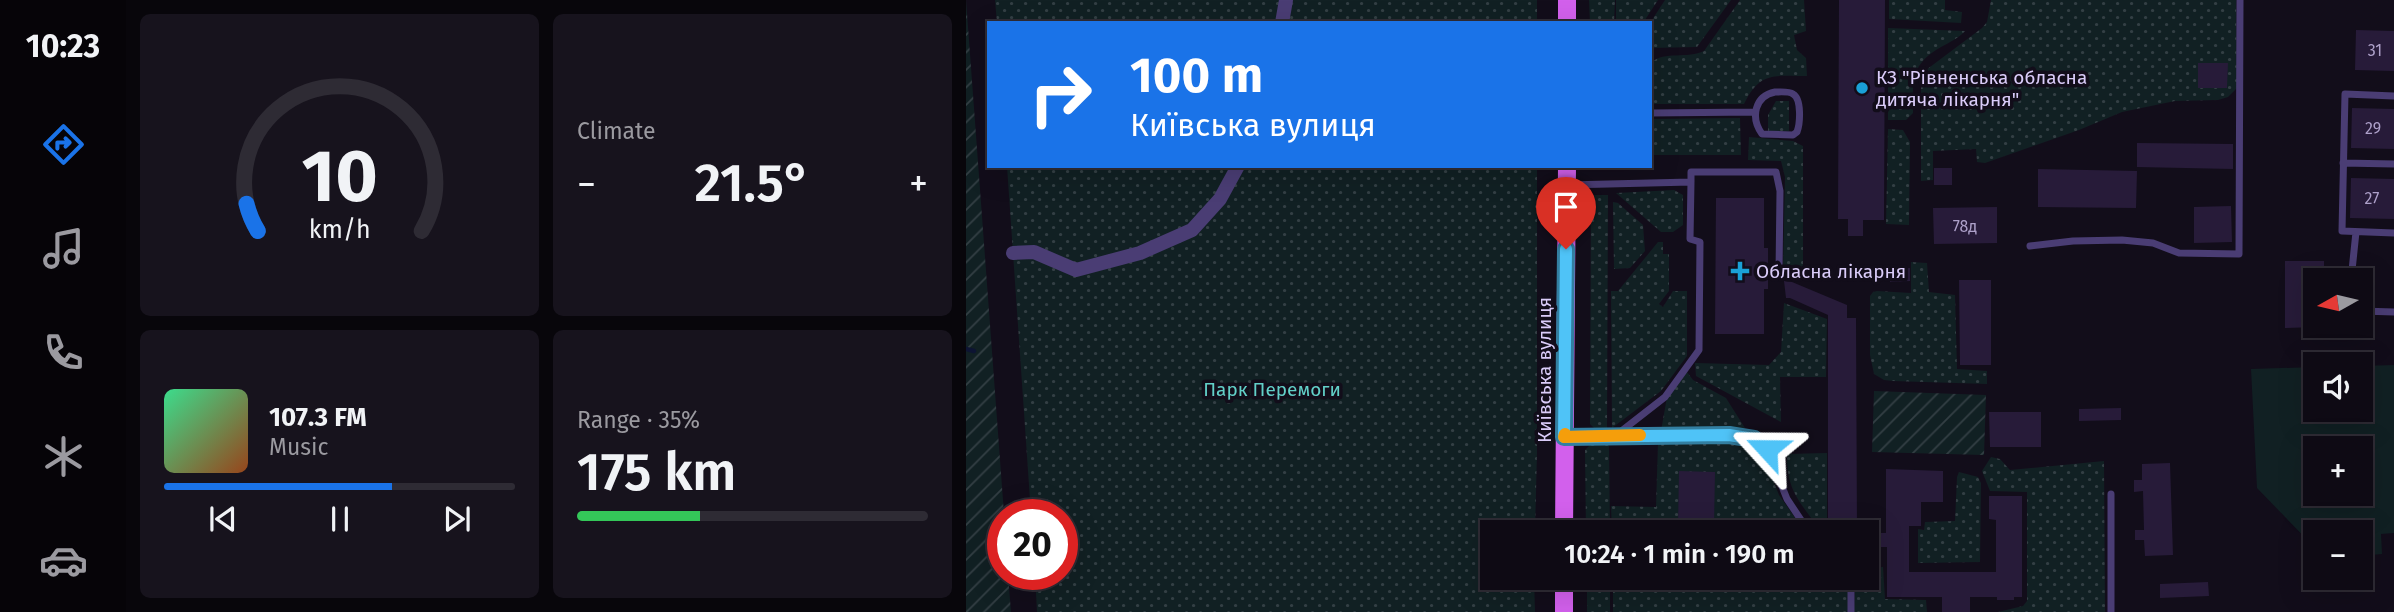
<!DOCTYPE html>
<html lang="en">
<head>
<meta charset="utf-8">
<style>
  body { margin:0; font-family:"Fira Sans",sans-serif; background:#17131d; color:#f1f3f6; height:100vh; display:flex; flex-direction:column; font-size:26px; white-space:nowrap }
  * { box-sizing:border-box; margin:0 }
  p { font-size:23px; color:#9b9aa0 }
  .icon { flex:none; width:38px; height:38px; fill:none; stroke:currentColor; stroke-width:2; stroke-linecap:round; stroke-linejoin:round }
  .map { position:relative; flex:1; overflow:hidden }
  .drawer { display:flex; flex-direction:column; gap:14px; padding:14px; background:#08060b; width:840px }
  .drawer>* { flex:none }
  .guide { position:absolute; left:21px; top:21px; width:665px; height:147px; border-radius:0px; box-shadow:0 7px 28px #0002,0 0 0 2px #2e2b34; background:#1a73e8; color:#fff; overflow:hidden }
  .needle { width:46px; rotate:262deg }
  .fabs { position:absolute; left:1337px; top:268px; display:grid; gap:14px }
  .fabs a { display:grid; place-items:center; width:70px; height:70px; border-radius:0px; background:#0e0a14; box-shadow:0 7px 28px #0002,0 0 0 2px #2e2b34; font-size:35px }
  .speed { position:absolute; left:21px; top:499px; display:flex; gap:14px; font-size:35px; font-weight:700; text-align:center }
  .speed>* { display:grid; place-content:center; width:91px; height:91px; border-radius:50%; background:#0e0a14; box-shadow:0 7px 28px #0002,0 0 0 2px #2e2b34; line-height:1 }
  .speed .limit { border:10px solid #d22; background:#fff; color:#111 }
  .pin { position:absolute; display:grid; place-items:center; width:60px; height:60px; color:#fff; margin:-72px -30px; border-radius:50% 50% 50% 0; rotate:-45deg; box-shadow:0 0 7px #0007 }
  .pin .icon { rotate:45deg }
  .me { position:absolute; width:77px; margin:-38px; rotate:294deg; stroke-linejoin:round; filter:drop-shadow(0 0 5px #0008) }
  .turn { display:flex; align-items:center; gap:24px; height:147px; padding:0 28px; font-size:32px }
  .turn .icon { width:91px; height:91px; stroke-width:2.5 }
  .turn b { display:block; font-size:49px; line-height:60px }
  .big { font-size:52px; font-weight:600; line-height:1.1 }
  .drawer .card { flex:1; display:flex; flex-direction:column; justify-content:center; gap:10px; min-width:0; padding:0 24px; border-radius:10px; background:#17131d }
  .drawer .dial { align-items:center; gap:0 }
  .dial svg { height:182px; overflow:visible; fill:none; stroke:#2e2b34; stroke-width:7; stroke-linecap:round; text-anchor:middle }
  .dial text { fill:#f1f3f6; stroke:none }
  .song { display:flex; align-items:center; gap:21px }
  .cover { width:84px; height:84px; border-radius:10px; background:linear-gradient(135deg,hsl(150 70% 55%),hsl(20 70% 35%)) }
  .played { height:7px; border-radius:4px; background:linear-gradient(90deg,#1a73e8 65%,#2e2b34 65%) }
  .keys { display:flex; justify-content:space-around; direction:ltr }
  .heat { display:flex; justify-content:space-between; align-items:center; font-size:38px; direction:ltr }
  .charge { height:10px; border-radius:5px; background:linear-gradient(90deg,#34c759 35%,#2e2b34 0) }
  .drawer .tiles { flex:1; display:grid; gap:14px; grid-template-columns:repeat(2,1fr) }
  .trip { position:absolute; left:514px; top:520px; width:399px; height:70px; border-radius:0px; background:#0e0a14; box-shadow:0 7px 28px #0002,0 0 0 2px #2e2b34; font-weight:600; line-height:70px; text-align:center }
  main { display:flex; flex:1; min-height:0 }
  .tabs { display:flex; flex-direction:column; width:126px; justify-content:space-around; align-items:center; background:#060408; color:#9b9aa0 }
  .tabs .icon { width:49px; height:49px }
  .tabs .current { color:#1a73e8 }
  .tabs b { font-size:32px; color:#f1f3f6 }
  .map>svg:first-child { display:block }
</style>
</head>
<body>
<main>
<nav class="tabs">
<b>10:23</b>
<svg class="icon current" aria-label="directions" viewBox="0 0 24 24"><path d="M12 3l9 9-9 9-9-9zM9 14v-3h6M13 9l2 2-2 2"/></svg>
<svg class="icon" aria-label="music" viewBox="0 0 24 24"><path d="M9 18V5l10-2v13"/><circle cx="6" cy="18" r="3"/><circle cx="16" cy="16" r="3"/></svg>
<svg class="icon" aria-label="phone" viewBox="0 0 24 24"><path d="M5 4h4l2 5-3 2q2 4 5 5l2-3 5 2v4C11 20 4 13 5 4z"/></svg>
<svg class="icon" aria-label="climate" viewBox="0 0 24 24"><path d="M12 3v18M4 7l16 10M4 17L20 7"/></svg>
<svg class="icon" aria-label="car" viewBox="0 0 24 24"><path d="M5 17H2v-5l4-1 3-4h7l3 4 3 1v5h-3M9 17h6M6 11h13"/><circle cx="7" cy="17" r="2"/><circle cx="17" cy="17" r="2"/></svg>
</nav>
<section class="drawer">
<div class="tiles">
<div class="card dial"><svg viewBox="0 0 100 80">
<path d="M14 69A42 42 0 1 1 86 69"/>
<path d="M14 69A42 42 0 0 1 9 57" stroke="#1a73e8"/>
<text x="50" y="56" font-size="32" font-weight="700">10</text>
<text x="50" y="72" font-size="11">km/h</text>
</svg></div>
<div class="card"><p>Climate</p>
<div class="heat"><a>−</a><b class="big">21.5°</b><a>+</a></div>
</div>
<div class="card">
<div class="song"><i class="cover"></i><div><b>107.3 FM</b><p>Music</p></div></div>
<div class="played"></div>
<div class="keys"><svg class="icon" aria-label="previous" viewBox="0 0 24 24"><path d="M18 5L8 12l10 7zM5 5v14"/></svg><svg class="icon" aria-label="pause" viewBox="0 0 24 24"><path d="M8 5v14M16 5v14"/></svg><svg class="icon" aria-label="next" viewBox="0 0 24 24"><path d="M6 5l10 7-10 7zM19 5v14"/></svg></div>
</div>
<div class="card"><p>Range · 35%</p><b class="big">175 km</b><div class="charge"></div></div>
</div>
</section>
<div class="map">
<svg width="1428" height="612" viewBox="0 0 1428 612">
  <defs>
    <pattern id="grass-dots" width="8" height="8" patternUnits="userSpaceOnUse" patternTransform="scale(1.75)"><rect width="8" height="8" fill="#112023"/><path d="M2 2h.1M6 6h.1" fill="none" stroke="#333f44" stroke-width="1.8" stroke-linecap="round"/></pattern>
    <pattern id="garden-furrows" width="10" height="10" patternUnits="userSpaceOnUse" patternTransform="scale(1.75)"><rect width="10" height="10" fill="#112023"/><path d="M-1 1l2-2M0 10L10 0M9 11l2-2" fill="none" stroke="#333f44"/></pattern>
  </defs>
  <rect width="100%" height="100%" fill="#120d1a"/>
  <!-- grass -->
  <path fill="url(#grass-dots)" d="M29,0H571V23H31Z
    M623,0H649L648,23H624Z
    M650,0H692L677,23H650Z
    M699,0H765L731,47L684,48V23Z
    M774,0H838L840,31L828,35L831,50L840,58L841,76C808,76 794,71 778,104H684L686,62C698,51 722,59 738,51Z
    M923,0H979V10L996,12L995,23L923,19Z
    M1025,0H1270L1271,88L1262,97L1252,100L1209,101L1156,112L1113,130L1019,163L1011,162L1010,149L967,151V180L955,181V84L960,70L1016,28L1021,22Z
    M922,28L999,31C993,38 984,42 975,47C944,65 947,80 947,113L940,120H922Z
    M810,101H823V131H802V115Z
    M774,118L775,155H684V119Z
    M922,129L937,130L944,142L943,225L920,224Z
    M783,137L827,141L837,146V272L817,271L819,177L815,161L782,160Z
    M41,166H571V453L569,532H527V578H568L569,612H71L69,574H96V514H65Z
    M708,190L717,195V225L707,232H695L650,193Z
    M629,195H642L641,428H628L624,424L625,198Z
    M647,202L652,203L677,225L679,251L664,268L648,269Z
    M692,242H697V254H703V291L693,304L697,307L707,291H721V356L695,391L646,428L645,291H652Z
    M945,262L961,263L963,292L989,295L991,369L1021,371V384L927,381L918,380L908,374L904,355V296L907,292L911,291L945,293Z
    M818,303L861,319L860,377H814L815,422L730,376L729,363L803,365L815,352Z
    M721,372L727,380L760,398L779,428L695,431L701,397Z
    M692,443H774L789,447L798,457L813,495L839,532H646L645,506L690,507Z
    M624,445H643L644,532H620L619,450Z
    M861,453V529L854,530C834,502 820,490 821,454Z
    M1025,457L1034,459L1044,470L1138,461L1139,612H1032L1057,606L1061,601V492L1024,491L1016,471Z
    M993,472L1012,477L1015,483L1014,562L952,563V529L958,530L959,522L989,521L991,477Z
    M917,567L919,599L960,600L961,612H888L889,578H901V568Z
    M621,578H644V612H621Z
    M647,578H883V612H647Z"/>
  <!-- garden -->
  <path fill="url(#garden-furrows)" d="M0,0L38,514L37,574H42L45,612H0Z
    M908,391L1020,395L1018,455L906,452Z"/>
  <!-- pitch -->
  <path fill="#112023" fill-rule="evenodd" d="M1428,365V533L1415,534L1416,554L1395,556V532H1349V548L1291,488L1285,369L1349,367V410H1395V366ZM1349,448H1395V494H1349Z"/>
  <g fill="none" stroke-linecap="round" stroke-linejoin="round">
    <!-- stream -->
    <path stroke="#0d1433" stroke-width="4.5" d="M0,349L8,351"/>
  </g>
  <!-- building -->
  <path fill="#271b39" d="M873,0H919L918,220H897V236H882V219H872Z
    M1390,30L1428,31V71L1389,70Z
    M1232,63H1262L1261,88H1232Z
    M1386,108L1428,109V149L1385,148Z
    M1171,143L1267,144V169L1171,167Z
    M968,168H986V185H968Z
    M1072,169L1171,171L1170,208L1072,207Z
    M1385,178L1428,179V219L1384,218Z
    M750,198H798V248H802V289H798V334H749Z
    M1265,206L1266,242L1228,243V207Z
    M1031,207V243L968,244L967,208Z
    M1319,261H1358V280H1349V327L1319,328Z
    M944,268V281L924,282L923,269Z
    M993,280H1025V365H994Z
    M818,281L826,282L881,305V318H890L891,532H862V315L824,298H820Z
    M1155,408V420L1113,421V409Z
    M1023,412H1075V447H1024Z
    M1204,463L1207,555L1179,556L1178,540H1169V530H1178L1177,491L1168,492V480H1176V464Z
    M920,469L977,471V502H955V526H943V572H1030V520L1023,519V496H1056V597H1048V600H1031V597H1004V612H976V597H921V547H901V533H920Z
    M713,471L749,472L748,527H712Z
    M1242,582L1243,596L1194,598V584Z"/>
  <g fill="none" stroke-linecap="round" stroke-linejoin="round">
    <!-- lane -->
    <path stroke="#4a3d74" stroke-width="7" d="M809,92C814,92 823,91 827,94C836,99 834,124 831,132L827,135L796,134C784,117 789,96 809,92Z
      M1428,96L1379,94L1376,231L1428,233
      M684,113L789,112
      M1377,163L1428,164
      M725,182V172H810L814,191L813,273
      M601,185L725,182L724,239L734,242L733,350L699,397L649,436
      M1064,246L1107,241L1156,240L1187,243L1213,253L1273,254L1274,0
      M1385,280L1390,232
      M1395,311L1428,312
      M599,437L763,435L788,439L801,449L821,499L843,532
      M885,612V578
      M1145,612V494"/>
    <!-- street -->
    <path stroke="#4a3d74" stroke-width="14" d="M316,23L320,0
      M47,253L68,252L110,270L174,253L226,230L254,199L272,166"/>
    <!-- primary -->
    <path stroke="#d260ec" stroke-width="18" d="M601,0V23
      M598,532L601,166
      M598,612V578"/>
  </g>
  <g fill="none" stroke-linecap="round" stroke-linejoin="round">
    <!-- route casing -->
    <g stroke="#337fa1" stroke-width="18">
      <path id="route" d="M600,249L598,437L763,435L788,439L801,449"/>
    </g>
    <!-- route -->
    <use href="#route" stroke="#4fc3f7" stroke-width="12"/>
    <!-- slow -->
    <path stroke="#f59e0b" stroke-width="12" d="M599,434L598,437L674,435"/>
  </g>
  <!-- markers -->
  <g fill="#1aa1d7" stroke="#120d1a" stroke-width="2.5">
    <circle cx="896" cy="88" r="7"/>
    <path d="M770.5 260.5h7v7h7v7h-7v7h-7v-7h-7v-7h7z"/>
  </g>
  <g text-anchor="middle" stroke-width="7" stroke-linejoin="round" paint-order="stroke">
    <!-- number labels -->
    <g font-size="16" fill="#ada0c9">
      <text x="1409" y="56">31</text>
      <text x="1407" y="134">29</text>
      <text x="1406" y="204">27</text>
      <text x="999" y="232">78д</text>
    </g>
    <!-- poi labels -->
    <g font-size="19" fill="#daccf9" stroke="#120d1a" text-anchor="start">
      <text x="910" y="84">КЗ "Рівненська обласна<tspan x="910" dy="22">дитяча лікарня"</tspan></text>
      <text x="790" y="278">Обласна лікарня</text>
    </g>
    <!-- street labels -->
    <g font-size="19" fill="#daccf9" stroke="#120d1a">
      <text transform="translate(578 370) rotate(-90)" y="7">Київська вулиця</text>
    </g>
    <!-- park labels -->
    <g font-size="19" fill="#62cfc8" stroke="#120d1a">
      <text x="306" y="396">Парк Перемоги</text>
    </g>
  </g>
</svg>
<div class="fabs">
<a><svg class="needle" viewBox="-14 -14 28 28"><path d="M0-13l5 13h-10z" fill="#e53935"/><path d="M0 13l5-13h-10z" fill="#9b9aa0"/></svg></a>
<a><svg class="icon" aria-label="sound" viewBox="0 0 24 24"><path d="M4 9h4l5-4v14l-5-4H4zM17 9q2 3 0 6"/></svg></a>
<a>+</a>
<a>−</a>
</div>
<div class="speed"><div class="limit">20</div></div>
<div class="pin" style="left:600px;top:249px;background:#d93025"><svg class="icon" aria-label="arrive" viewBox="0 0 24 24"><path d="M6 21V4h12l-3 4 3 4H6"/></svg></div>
<svg class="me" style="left:801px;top:449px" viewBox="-20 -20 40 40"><path d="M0-17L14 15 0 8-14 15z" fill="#4fc3f7" stroke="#fff" stroke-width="4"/></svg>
<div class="trip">10:24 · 1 min · 190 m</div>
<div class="guide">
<div class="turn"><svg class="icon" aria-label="right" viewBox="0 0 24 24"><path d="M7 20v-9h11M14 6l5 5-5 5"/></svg><div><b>100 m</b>Київська вулиця</div></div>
</div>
</div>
</main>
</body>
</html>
